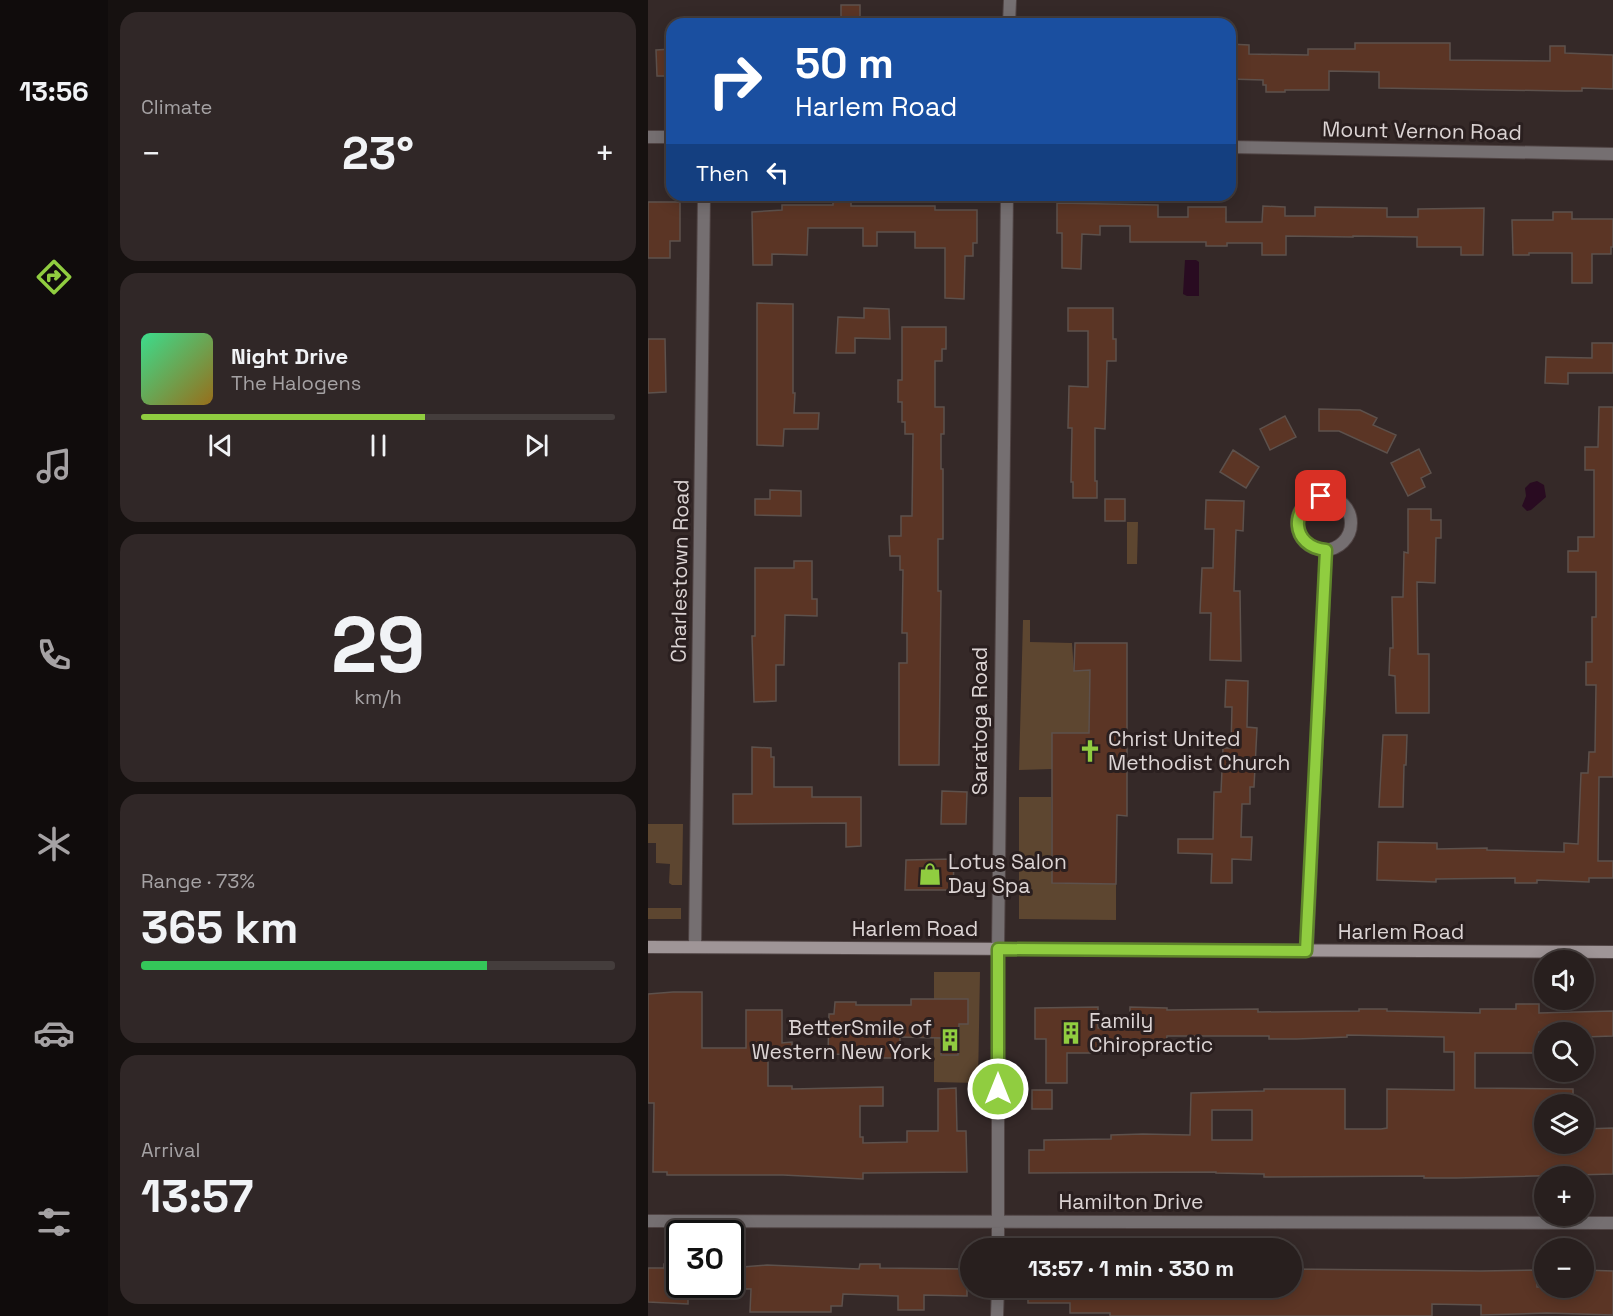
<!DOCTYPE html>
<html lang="en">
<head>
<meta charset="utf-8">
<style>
  body { margin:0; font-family:"Space Grotesk",sans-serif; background:#302727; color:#f1f3f6; height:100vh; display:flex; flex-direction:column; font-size:22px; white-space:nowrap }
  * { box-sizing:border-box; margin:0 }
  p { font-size:20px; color:#a5a2a4 }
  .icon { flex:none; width:33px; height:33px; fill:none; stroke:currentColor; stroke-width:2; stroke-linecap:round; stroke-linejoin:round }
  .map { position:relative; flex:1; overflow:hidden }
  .details { display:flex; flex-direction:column; gap:12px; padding:12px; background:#161110; width:540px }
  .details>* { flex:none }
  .banner { position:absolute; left:18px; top:18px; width:570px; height:183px; border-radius:18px; box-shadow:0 3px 15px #0003,0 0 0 2px #443d3c; background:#1a4fa0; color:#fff; overflow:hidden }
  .buttons { position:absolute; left:886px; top:950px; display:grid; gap:12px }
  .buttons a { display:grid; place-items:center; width:60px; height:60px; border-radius:50%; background:#281f1e; box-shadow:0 3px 15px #0003,0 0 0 2px #443d3c; font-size:30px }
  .speed { position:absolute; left:18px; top:1220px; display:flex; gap:12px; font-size:30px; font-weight:700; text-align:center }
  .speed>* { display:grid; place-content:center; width:78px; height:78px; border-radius:50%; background:#281f1e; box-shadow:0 3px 15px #0003,0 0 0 2px #443d3c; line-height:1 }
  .speed .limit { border:3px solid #111; border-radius:9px; background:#fff; color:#111 }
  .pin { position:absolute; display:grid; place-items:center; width:51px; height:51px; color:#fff; margin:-26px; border-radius:12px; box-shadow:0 3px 9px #0006 }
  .me { position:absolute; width:66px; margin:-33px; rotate:0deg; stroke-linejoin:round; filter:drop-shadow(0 0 4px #0008) }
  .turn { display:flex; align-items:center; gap:21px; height:126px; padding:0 30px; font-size:27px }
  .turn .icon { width:78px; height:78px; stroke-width:2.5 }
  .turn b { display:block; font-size:42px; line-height:51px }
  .then { display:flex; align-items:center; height:57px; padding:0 30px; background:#0003; gap:12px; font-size:22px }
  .big { font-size:45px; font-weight:800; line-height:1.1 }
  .details .widget { flex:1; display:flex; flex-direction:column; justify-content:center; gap:9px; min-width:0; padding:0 21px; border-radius:18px; background:#302727 }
  .details .dial { align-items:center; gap:0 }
  .dial b { font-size:78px; line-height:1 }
  .song { display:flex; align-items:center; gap:18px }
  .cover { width:72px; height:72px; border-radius:9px; background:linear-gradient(135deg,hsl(150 70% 55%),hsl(40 70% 35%)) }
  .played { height:6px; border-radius:3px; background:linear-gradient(90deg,#90cd40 60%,#443d3c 60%) }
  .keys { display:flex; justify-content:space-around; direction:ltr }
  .heat { display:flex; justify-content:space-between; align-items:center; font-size:33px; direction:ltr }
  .charge { height:9px; border-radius:4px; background:linear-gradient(90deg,#34c759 73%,#443d3c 0) }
  .trip { position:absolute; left:312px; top:1238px; width:342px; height:60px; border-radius:30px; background:#281f1e; box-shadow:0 3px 15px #0003,0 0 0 2px #443d3c; font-weight:800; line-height:60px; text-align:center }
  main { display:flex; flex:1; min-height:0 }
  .tabs { display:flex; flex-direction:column; width:108px; justify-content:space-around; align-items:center; background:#100c0c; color:#a5a2a4 }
  .tabs .icon { width:42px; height:42px }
  .tabs .selected { color:#90cd40 }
  .tabs b { font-size:27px; color:#f1f3f6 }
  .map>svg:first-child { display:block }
</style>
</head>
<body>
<main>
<nav class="tabs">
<b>13:56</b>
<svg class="icon selected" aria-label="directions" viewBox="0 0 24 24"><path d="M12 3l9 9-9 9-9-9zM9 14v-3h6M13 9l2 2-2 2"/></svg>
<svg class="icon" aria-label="music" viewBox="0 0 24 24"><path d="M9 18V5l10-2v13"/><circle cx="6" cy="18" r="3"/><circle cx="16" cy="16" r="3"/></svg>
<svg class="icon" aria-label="phone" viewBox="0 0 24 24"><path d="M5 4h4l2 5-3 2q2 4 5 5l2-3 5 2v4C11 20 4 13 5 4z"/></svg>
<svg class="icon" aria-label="climate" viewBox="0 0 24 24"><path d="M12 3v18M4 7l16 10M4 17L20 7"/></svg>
<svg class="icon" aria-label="car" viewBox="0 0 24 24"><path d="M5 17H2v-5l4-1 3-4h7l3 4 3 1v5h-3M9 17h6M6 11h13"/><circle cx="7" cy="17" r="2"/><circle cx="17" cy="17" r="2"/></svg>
<svg class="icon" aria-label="filters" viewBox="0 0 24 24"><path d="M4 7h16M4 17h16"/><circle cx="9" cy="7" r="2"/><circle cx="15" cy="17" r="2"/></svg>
</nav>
<section class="details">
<div class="widget"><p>Climate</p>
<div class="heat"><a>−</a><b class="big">23°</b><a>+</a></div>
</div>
<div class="widget">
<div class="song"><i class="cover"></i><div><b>Night Drive</b><p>The Halogens</p></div></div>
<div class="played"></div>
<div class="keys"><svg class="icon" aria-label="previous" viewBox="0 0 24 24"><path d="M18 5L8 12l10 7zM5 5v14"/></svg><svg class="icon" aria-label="pause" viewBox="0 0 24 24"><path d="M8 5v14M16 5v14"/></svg><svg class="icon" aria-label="next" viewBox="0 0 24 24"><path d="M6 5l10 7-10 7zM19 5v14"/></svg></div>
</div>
<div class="widget dial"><b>29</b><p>km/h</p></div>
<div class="widget"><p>Range · 73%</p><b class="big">365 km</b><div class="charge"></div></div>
<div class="widget"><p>Arrival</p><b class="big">13:57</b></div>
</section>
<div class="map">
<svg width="965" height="1316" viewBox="0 0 965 1316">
  <rect width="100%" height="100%" fill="#352928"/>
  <!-- green -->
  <path fill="#5d4630" d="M479,522H490L489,564H479Z
    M375,620H382V642L424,643L426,671L442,670L441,733H405L404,769L371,770Z
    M371,797H403L404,883L468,884V920L371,919Z
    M0,824H35L34,885H24L21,883L22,864L8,863V843H0Z
    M0,908H33V919H0Z
    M286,972H332L330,1083L286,1082Z"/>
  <!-- water -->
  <path fill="#290b21" d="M537,260H548L551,262V296H539L535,294Z
    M889,481L896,485L898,497L883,510L879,511L874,506L878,496L877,488L882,483Z"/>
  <!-- building -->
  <path fill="#5b3525" stroke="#5d514c" stroke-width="1.5" fill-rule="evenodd" d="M193,5H212V24H193Z
    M707,43H802V60L902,61V46H917V53L965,55V89L934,88V91H916L731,88V72L681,71V90H637V92H618V85H615V80L582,79V44L601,45V54L660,55V49H707Z
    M24,49V76H9L8,50Z
    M0,202H32V241H22V258H0Z
    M185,202H203V206H287V210H329V243H325V256H317L316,299L297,298V248H267V232H229V246H215V228H160L159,255L124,254V265H105L104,212L134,210V205H185Z
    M409,203L510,205V217H540V207H578V222H614L615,206L637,207V216H667V207L739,208V217H770V209L836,208L835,255H813V247H769V237L705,236V237L638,236V255H614V243H579V246H558V242H482V226H452V235L434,234L433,269L414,268V233H409Z
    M905,212H924V219H965V247H963V254H944V283H924V253H881V255H865L864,220H905Z
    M109,303L145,304V393H147L146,413H171L170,429H136L135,446L109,445Z
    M216,308L241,309L242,339L207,338V353H188L190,317L216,318Z
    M420,308H465V339H468V361H459L457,429L447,428V481H449V498H425V482H423L424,428H420L421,386L440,387V331H420Z
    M254,327H298V349H294V361H287V407H296V434H293V469H295V539H290V591H293L291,765H251V663H259V633H254L255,570H252V556H242L241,536H253V516H264L265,434H257V422H254V402H250V380H254Z
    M0,339H17L18,392L0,393Z
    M944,343H965V373H920V384L897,383L898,357L944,358Z
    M951,407H965V777H951L950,861H965V878H941V882L889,880V883H867V878L788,879V882L729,880L730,842L789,843V849L839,848V850L916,852V843L930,844L933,773H940L941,752H947L948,685H938V662H944V617H948V572H920V551H930V537H946V470H937V447H950Z
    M671,409L712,410L729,418L725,425L748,435L739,453L691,431H671Z
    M637,416L648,437L622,450L612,429Z
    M771,449L783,473L773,478L777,487L760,496L743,463Z
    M585,450L611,467L598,488L572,472Z
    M122,490L153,491V516L107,515V499H122Z
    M457,499H477V521H457Z
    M558,500L596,501L595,531L588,530L586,591H592L593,661L562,660L563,613H552L554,568H565L566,529H557Z
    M760,509H783V520H793V538H788L787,583L769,582L770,654H781V713H748L747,676L741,675L742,648H745L744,597H755L756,552L760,553Z
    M146,561H164V599H169V616L137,615L136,665H128V701L106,702L104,636H107V568H146Z
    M427,643H479V816L469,815L468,884L404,883V733H441L442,670L426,671Z
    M578,680L600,681L599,727L609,728L606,787H602V804H594L593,837H604L603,860L584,859V883H563L564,854L530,853V839H565L566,792H573L575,748H583L584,707H577Z
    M735,735H759L758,765H756L755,807H731Z
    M104,747L123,748V757H126V787H164V797H213V846L198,847V823L85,824V794H104Z
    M294,791L319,792L318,824H293Z
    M306,859L305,890H257L258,860Z
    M25,992H54V1048H98V1010H134V1043L144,1042V1059H120V1086H144V1089L235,1087V1106H212V1137H215V1143L259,1142V1131H290V1089L308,1088L309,1131H318L319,1172L215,1173V1179L135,1175H19V1172H5L6,1103H0V994Z
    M263,999H320V1024H311L310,1055H293V1038L252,1037V1058H217V1055L180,1054L181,1014H186L187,1002H208V1005H263Z
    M868,1004H891V1013L965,1011V1036L936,1037V1032H891V1053H827V1088L925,1089V1104H897V1143H936V1129L965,1128V1174L809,1178H776V1176L616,1177V1174L568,1173V1172L381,1173V1150H396V1140L463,1139V1135L495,1134L542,1135L543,1093L616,1091V1089H697V1129H733L739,1128V1089L806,1090V1052H796V1037L699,1035V1037L649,1039H621V1036H519L518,1044L458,1043V1053H419V1083H398V1039H387V1008L450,1007V1028H482V1007L519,1008V1010L610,1009V1012L711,1011V1009H739V1011L832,1013V1009H868ZM564,1110H604V1140H564Z
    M384,1090H404V1109H384Z
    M16,1264H32V1284H40V1304L0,1302V1268H16Z
    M212,1264H232V1268L319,1269V1296L276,1295V1310H250V1296L195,1294L194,1306H183V1312H102L103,1289H82V1268L119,1265L211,1269Z
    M644,1269L833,1271L889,1270V1287H936V1270L965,1271V1315L899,1313L833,1315V1305L784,1304V1316H462V1313H422V1303H380V1287H644Z"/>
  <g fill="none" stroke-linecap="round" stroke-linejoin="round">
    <!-- minor casing -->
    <g stroke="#504444" stroke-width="14">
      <path id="minor" d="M0,137H24
        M582,147L965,154
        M649 523a27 27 0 1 1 54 0a27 27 0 1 1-54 0Z
        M47,947L56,195
        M659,951L678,550
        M0,1221L965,1223
        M350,1248V949
        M349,1316L350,1287"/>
    </g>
    <!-- tertiary casing -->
    <g stroke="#504444" stroke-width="14">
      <path id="tertiary" d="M361,24L362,0
        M350,949L359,195"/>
    </g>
    <!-- secondary casing -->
    <g stroke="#504444" stroke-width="14">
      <path id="secondary" d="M0,947L965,952"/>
    </g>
    <!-- minor -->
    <use href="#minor" stroke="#756f71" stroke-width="12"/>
    <!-- tertiary -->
    <use href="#tertiary" stroke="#756f71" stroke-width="12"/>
    <!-- secondary -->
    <use href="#secondary" stroke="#9f9597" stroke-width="12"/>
  </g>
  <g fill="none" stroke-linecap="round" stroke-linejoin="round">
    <!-- route casing -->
    <g stroke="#5e852a" stroke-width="15">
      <path id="route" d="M350,1089V949L658,951L678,550C643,547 640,506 673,496"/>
    </g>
    <!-- route -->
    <use href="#route" stroke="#90cd40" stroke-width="10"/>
  </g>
  <!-- icons -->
  <defs>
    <g id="church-bare" transform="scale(1.8)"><path d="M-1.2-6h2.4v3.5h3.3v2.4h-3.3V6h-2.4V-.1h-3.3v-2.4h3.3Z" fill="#90cd40" stroke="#2a1f1f" stroke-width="2.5" paint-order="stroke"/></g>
    <g id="shop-bare" transform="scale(1.8)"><path d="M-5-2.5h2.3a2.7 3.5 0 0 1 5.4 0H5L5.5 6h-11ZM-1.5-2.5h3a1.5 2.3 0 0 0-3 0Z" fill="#90cd40" stroke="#2a1f1f" stroke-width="2.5" paint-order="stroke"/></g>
    <g id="building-bare" transform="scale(1.8)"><path d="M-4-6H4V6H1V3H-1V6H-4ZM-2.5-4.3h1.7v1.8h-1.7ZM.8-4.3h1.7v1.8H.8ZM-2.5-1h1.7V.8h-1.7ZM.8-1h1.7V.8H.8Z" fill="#90cd40" stroke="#2a1f1f" stroke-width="2.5" paint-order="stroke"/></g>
  </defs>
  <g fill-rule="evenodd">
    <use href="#church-bare" x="442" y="751"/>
    <use href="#shop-bare" x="282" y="874"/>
    <use href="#building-bare" x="423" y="1033"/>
    <use href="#building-bare" x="302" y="1040"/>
  </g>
  <g text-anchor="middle" stroke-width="6" stroke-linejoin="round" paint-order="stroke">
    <!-- street labels -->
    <g font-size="21" fill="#dcd4d4" stroke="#2a1f1f">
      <text transform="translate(774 131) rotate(1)" y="7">Mount Vernon Road</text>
      <text transform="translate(32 571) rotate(-89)" y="7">Charlestown Road</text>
      <text transform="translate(332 721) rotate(-90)" y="7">Saratoga Road</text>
      <text x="267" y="936">Harlem Road</text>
      <text x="753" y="939">Harlem Road</text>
      <text x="483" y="1209">Hamilton Drive</text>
    </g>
    <!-- poi labels -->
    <g font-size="21" fill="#dcd4d4" stroke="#2a1f1f" text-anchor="start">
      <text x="460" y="746">Christ United<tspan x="460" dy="24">Methodist Church</tspan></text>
      <text x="300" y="869">Lotus Salon<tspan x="300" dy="24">Day Spa</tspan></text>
      <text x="441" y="1028">Family<tspan x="441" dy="24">Chiropractic</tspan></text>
      <text x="284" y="1035" text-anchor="end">BetterSmile of<tspan x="284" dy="24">Western New York</tspan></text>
    </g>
  </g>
</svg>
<div class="buttons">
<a><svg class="icon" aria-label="sound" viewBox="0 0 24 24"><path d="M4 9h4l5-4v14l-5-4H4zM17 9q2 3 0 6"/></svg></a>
<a><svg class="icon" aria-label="search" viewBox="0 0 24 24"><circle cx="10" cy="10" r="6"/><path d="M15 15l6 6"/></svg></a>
<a><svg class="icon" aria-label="layers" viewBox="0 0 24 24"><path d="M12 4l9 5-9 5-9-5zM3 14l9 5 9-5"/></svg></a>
<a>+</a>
<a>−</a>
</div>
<div class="speed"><div class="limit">30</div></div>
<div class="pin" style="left:673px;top:496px;background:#d93025"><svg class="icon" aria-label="arrive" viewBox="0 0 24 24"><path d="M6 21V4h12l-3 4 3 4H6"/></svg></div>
<svg class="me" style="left:350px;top:1089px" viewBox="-20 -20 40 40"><circle r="17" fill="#90cd40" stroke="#fff" stroke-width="3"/><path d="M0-11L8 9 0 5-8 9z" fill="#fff"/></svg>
<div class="trip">13:57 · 1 min · 330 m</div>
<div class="banner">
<div class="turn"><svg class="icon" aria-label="right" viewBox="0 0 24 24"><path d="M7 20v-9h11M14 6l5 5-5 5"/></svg><div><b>50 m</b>Harlem Road</div></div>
<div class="then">Then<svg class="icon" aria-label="left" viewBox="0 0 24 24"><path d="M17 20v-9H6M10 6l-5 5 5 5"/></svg></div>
</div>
</div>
</main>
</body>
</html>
